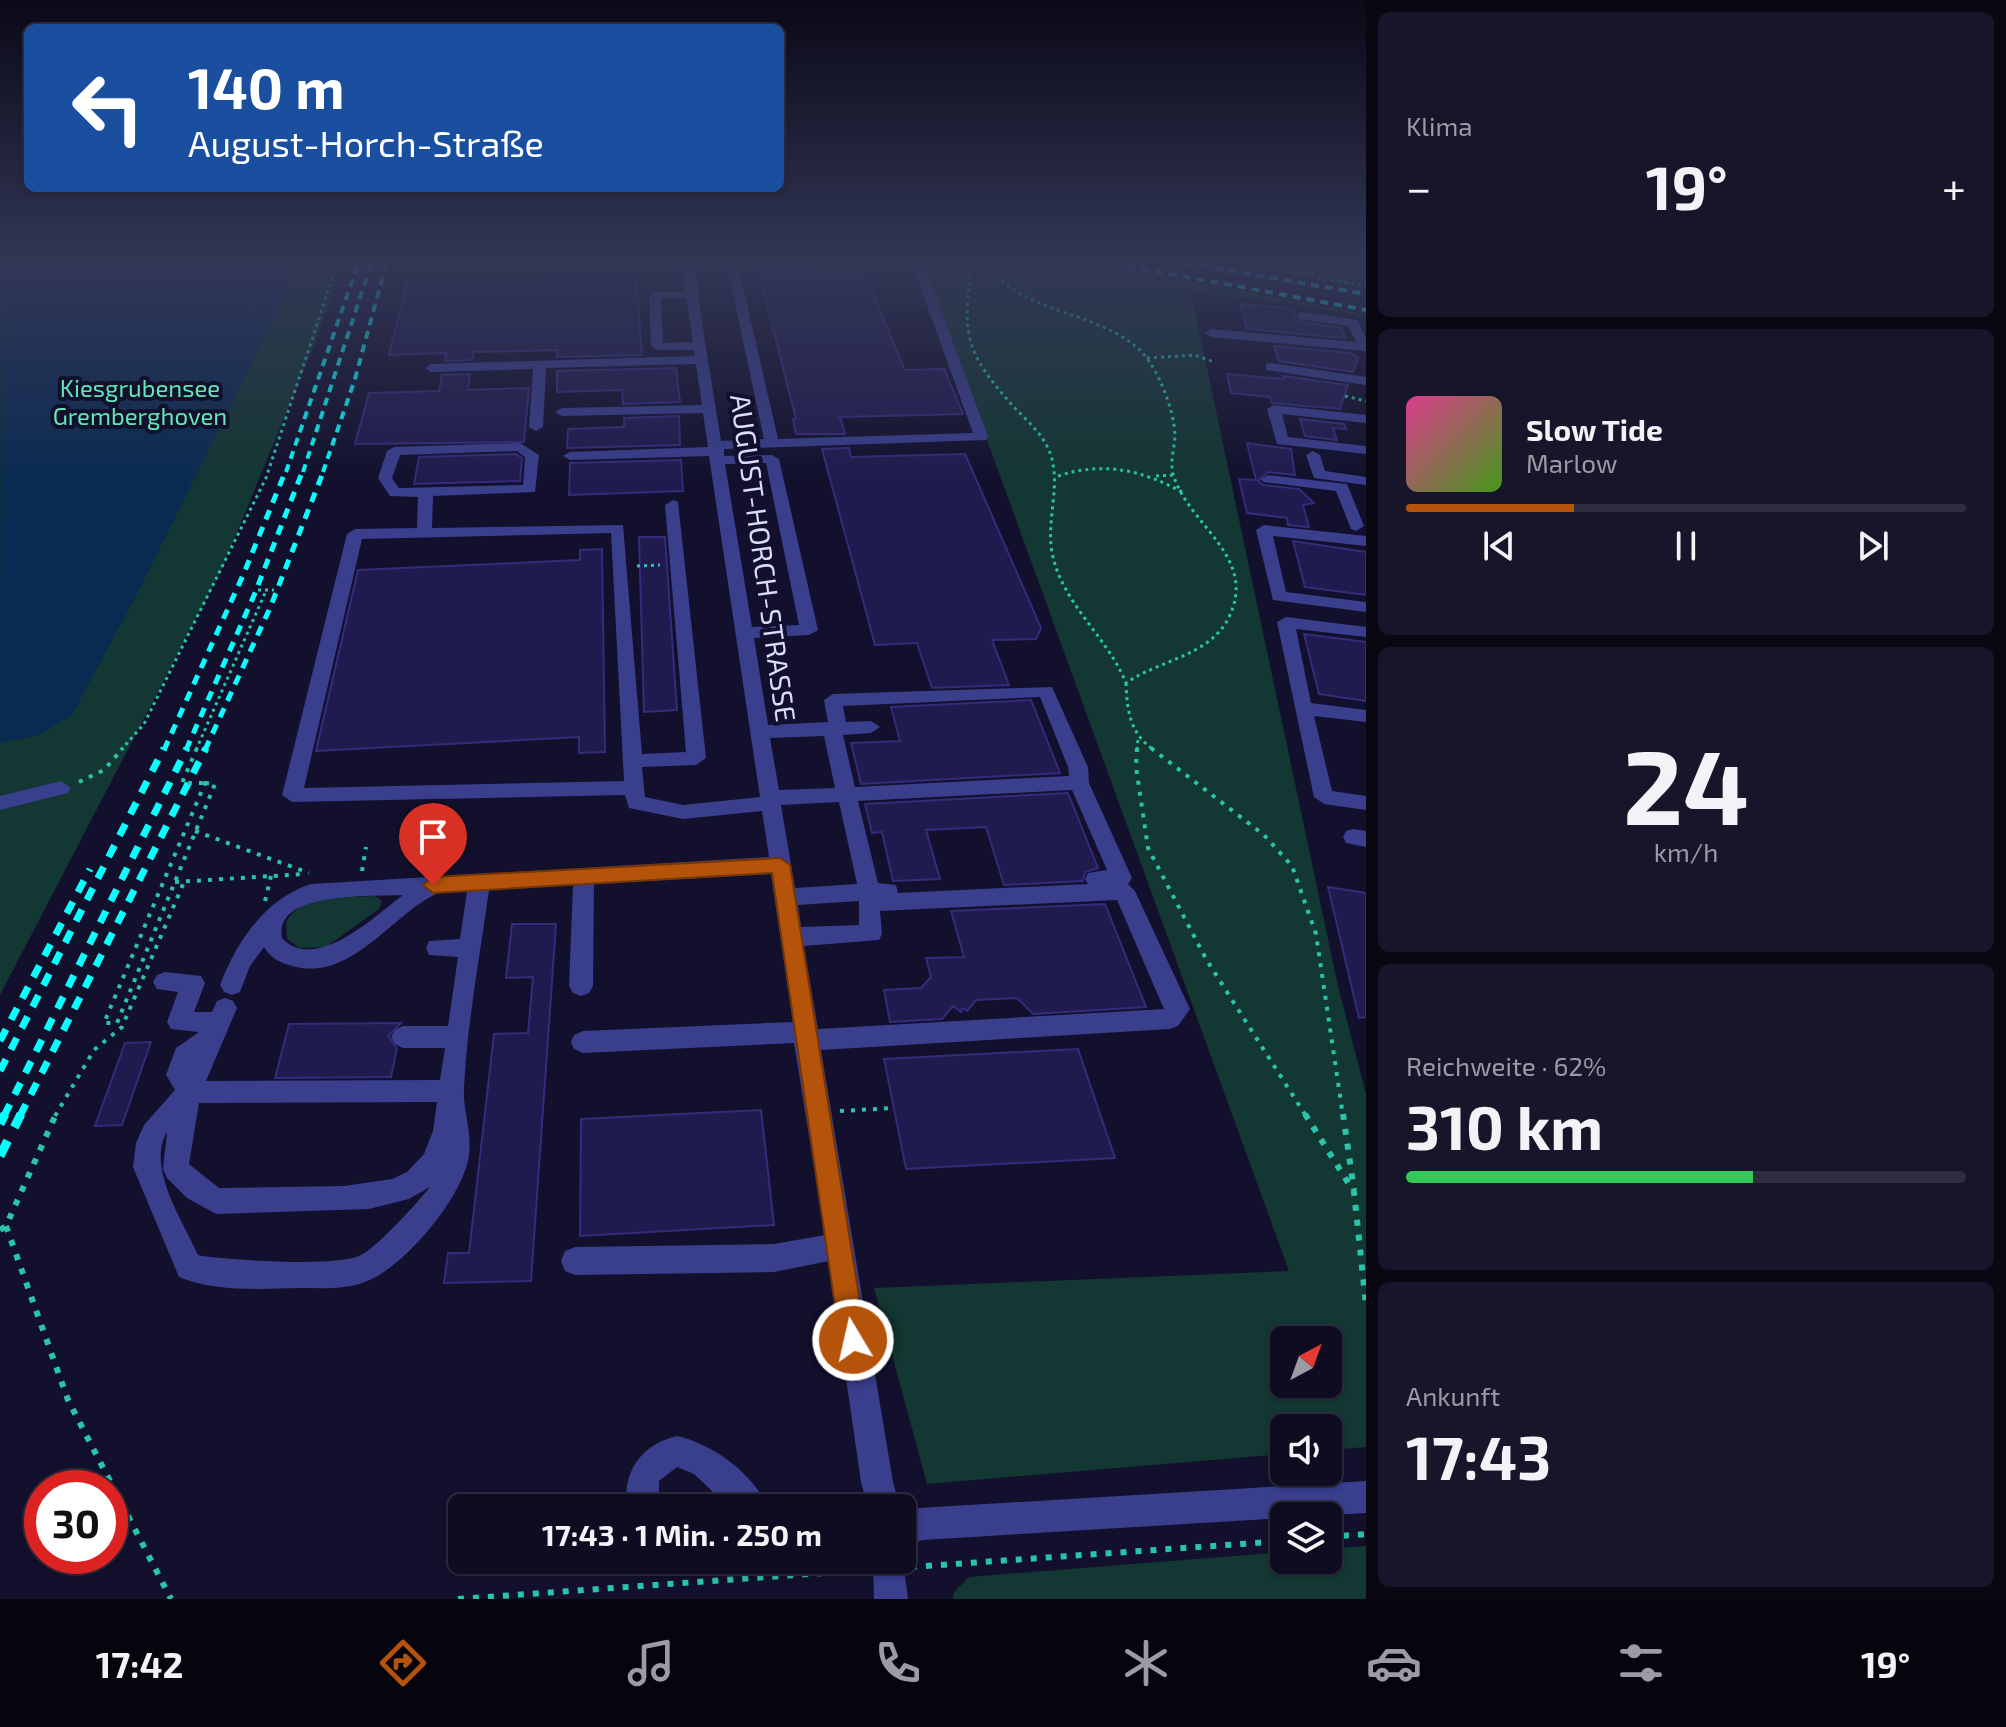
<!DOCTYPE html>
<html lang="de">
<head>
<meta charset="utf-8">
<style>
  body { margin:0; font-family:"Exo 2",sans-serif; background:#17152a; color:#f1f3f6; height:100vh; display:flex; flex-direction:column; font-size:30px; white-space:nowrap }
  * { box-sizing:border-box; margin:0 }
  p { font-size:26px; color:#9b9ba5 }
  .icon { flex:none; width:44px; height:44px; fill:none; stroke:currentColor; stroke-width:2; stroke-linecap:round; stroke-linejoin:round }
  .map { position:relative; flex:1; overflow:hidden }
  .drawer { display:flex; flex-direction:column; gap:12px; padding:12px; background:#080712; width:640px }
  .drawer>* { flex:none }
  .hud { position:absolute; left:24px; top:24px; width:760px; height:168px; border-radius:12px; box-shadow:0 2px 6px #0004,0 0 0 2px #2e2c3f; background:#1a4fa0; color:#fff; overflow:hidden }
  .needle { width:52px; rotate:41deg }
  .tools { position:absolute; left:1270px; top:1326px; display:grid; gap:16px }
  .tools a { display:grid; place-items:center; width:72px; height:72px; border-radius:12px; background:#0e0c21; box-shadow:0 2px 6px #0004,0 0 0 2px #2e2c3f; font-size:40px }
  .speed { position:absolute; left:24px; top:1470px; display:flex; gap:16px; font-size:40px; font-weight:700; text-align:center }
  .speed>* { display:grid; place-content:center; width:104px; height:104px; border-radius:50%; background:#0e0c21; box-shadow:0 2px 6px #0004,0 0 0 2px #2e2c3f; line-height:1 }
  .speed .limit { border:12px solid #d22; background:#fff; color:#111 }
  .pin { position:absolute; display:grid; place-items:center; width:68px; height:68px; color:#fff; margin:-82px -34px; border-radius:50% 50% 50% 0; rotate:-45deg; box-shadow:0 0 8px #0007 }
  .pin .icon { rotate:45deg }
  .me { position:absolute; width:88px; margin:-44px; rotate:351deg; stroke-linejoin:round; filter:drop-shadow(0 0 6px #0008) }
  .turn { display:flex; align-items:center; gap:28px; height:168px; padding:0 32px; font-size:36px }
  .turn .icon { width:104px; height:104px; stroke-width:2.5 }
  .turn b { display:block; font-size:56px; line-height:68px }
  .big { font-size:60px; font-weight:700; line-height:1.1 }
  .drawer .tile { flex:1; display:flex; flex-direction:column; justify-content:center; gap:12px; min-width:0; padding:0 28px; border-radius:12px; background:#17152a }
  .drawer .dial { align-items:center; gap:0 }
  .dial b { font-size:104px; line-height:1 }
  .song { display:flex; align-items:center; gap:24px }
  .cover { width:96px; height:96px; border-radius:12px; background:linear-gradient(135deg,hsl(330 70% 55%),hsl(100 70% 35%)) }
  .played { height:8px; border-radius:4px; background:linear-gradient(90deg,#b45309 30%,#2e2c3f 30%) }
  .keys { display:flex; justify-content:space-around; direction:ltr }
  .heat { display:flex; justify-content:space-between; align-items:center; font-size:44px; direction:ltr }
  .charge { height:12px; border-radius:6px; background:linear-gradient(90deg,#34c759 62%,#2e2c3f 0) }
  .trip { position:absolute; left:448px; top:1494px; width:468px; height:80px; border-radius:12px; background:#0e0c21; box-shadow:0 2px 6px #0004,0 0 0 2px #2e2c3f; font-weight:700; line-height:80px; text-align:center }
  .tabs { display:flex; height:128px; justify-content:space-around; align-items:center; background:#06050d; color:#9b9ba5 }
  .tabs .icon { width:56px; height:56px }
  .tabs .selected { color:#b45309 }
  .tabs b { font-size:36px; color:#f1f3f6 }
  main { display:flex; flex:1; min-height:0 }
  .map>svg:first-child { display:block }
</style>
</head>
<body>
<main>
<div class="map">
<svg width="1366" height="1599" viewBox="0 0 1366 1599">
  <rect width="100%" height="100%" fill="#12102c"/>
  <!-- green -->
  <path fill="#133732" fill-rule="evenodd" d="M0,261H344L314,345L222,569L0,995Z
    M922,261H1084L1366,314V317L1295,304L1191,293L1338,986L1366,1094V1447L1328,1450V1428H1284V1454L927,1484L874,1288L1289,1271ZM1284,1340H1328V1384H1284Z
    M1211,261H1366V288Z
    M375,896L382,901L379,909L326,947L299,948L287,939L286,922C303,892 345,898 375,896Z
    M1366,1546V1599H953L954,1592L969,1577L1284,1552V1560H1328V1549Z"/>
  <!-- water -->
  <path fill="#0a2b51" d="M1,261H299L295,275L139,590L72,715L39,735L0,743Z"/>
  <!-- building -->
  <path fill="#201b4e" stroke="#342c7b" stroke-width="2" d="M756,261H801L805,273H864L905,370L944,369L963,414L840,417L845,434H796L793,419H796Z
    M636,278L642,355L557,357V350L474,352L472,360L445,361L447,353L389,355L407,283Z
    M1240,304L1293,308L1296,321L1341,328L1345,338L1247,329Z
    M1274,346L1351,353L1358,358L1353,372L1279,361Z
    M676,368L680,402L623,404L622,390L557,392V371Z
    M470,374L468,390L529,388L524,442L355,444L369,393L439,391L442,375Z
    M1227,374L1284,379L1283,376L1348,385L1340,409L1272,403L1270,397L1231,393Z
    M679,416L680,445L567,448L568,429L624,427V418Z
    M1300,419L1344,424L1346,429L1333,428L1337,440L1305,436Z
    M1247,443L1291,449L1295,475L1268,472L1258,481L1263,485L1299,489L1314,503L1303,505L1309,527L1288,525L1287,518L1247,513L1239,479L1256,480Z
    M849,448L851,457L965,454L1041,628L1036,639L992,640L1009,685L932,688L917,643L875,645L822,449Z
    M516,454L522,458L520,481L414,484L419,457Z
    M681,460L683,491L569,495L570,463Z
    M639,537H665L677,710L644,712Z
    M1293,541L1366,552V595L1305,587Z
    M602,549L605,752L579,753V737L316,751L358,570L580,560V550Z
    M1304,634L1366,642V701L1319,694Z
    M1031,700L1060,773L861,784L851,743L900,741L891,707Z
    M1068,793L1098,868L1085,872L1083,881L1004,885L986,827L926,830L940,879L893,881L882,832L872,833L865,804Z
    M1328,887L1366,893V1017L1359,1018Z
    M1105,904L1146,1007L1033,1014L1017,998L976,1000L967,1011L963,1008L961,1012L953,1006L942,1019L890,1022L884,990L921,988L931,977L926,958L964,957L951,911Z
    M512,924H556L531,1281L444,1283L448,1253H469L494,1034L528,1033L533,977L506,978Z
    M401,1023L388,1036L397,1048L391,1077L275,1078L289,1024Z
    M151,1042L122,1125L95,1126L125,1043Z
    M1078,1049L1115,1158L906,1169L884,1059Z
    M761,1110L774,1225L580,1236L581,1119Z"/>
  <g fill="none" stroke-linecap="round" stroke-linejoin="round">
    <!-- path-far2 -->
    <path stroke="#2ac4ab" stroke-width="3" stroke-dasharray="3 4" stroke-linecap="butt" d="M972,261C963,333 962,349 1013,406C1025,419 1040,431 1048,448C1064,483 1044,521 1053,557C1064,605 1108,638 1126,683C1157,661 1209,656 1228,619C1260,557 1188,526 1173,474C1170,462 1174,449 1175,437C1175,410 1156,361 1134,345C1089,310 1029,314 990,269H972
      M985,261L990,269
      M1294,261L1319,278L1366,286
      M1147,358L1195,355L1214,362
      M1345,396L1366,401
      M1058,476C1104,461 1142,470 1184,493
      M1156,476L1174,475
      M637,566L660,565
      M258,590H274
      M1126,683C1127,711 1130,734 1154,750
      M121,750L144,724L266,478L338,261
      M1137,750L1138,739"/>
    <!-- path-far1 -->
    <path stroke="#2ac4ab" stroke-width="4" stroke-dasharray="4 7" stroke-linecap="butt" d="M1137,748L1136,767L1148,848L1206,959L1306,1116
      M1151,748L1264,835L1292,866L1316,934L1343,1116
      M79,782L104,770L123,748
      M205,783L215,784L117,1023H104Z
      M195,831L309,873
      M362,871L366,847
      M175,882L305,874
      M265,901L271,876
      M840,1111L893,1108
      M55,1116L94,1050L122,1027L184,882"/>
    <!-- path -->
    <path stroke="#2ac4ab" stroke-width="6" stroke-dasharray="6 9" stroke-linecap="butt" d="M1305,1114L1354,1192L1366,1305
      M1343,1114L1354,1190
      M6,1226L68,1400L171,1599
      M0,1230L6,1226L56,1114
      M1328,1537L1366,1534
      M911,1567L1284,1541
      M458,1599L866,1570"/>
    <!-- minor -->
    <path fill="#393e8d" fill-rule="evenodd" d="M469,261H499C492,266 476,266 469,261Z
      M680,261H692L700,295L698,298L721,441L764,439L726,261H737L778,439L973,433L911,261H923L988,437L986,440L724,449V456L772,455L779,459L818,630L809,635L754,638L768,725L828,722L824,700L833,694L1052,687L1088,767L1089,783L1132,878L1128,884L1135,891L1190,1009L1178,1026L1170,1029L821,1050L893,1482L900,1508H868L861,1482L829,1261L774,1272L575,1275L565,1271L561,1261L565,1251L575,1247L774,1244L825,1235L794,1043L583,1053L574,1049L571,1042L574,1035L583,1031L793,1022L771,874L594,884L593,986L589,993L581,996L573,993L569,986L573,885L489,890C480,956 467,1023 464,1089C463,1111 472,1131 469,1155C464,1196 404,1268 365,1282C345,1290 320,1288 299,1288C261,1289 215,1292 179,1277L133,1167L136,1143L144,1125L175,1090L166,1075L176,1048L199,1032L171,1029L167,1022L178,992L157,989L153,982L157,975L165,972L201,976L205,983L194,1012H212L217,1001L225,998L233,1001L237,1008L206,1081L440,1080L445,1048H403L395,1044L391,1037L395,1030L403,1026H448L458,957L429,955L426,948L429,941L460,939L467,891C458,892 444,890 436,894C390,916 349,985 289,965C278,962 270,957 264,947L250,966L240,992L232,995L224,992L220,985C236,942 266,898 311,884L769,857L762,811L683,819L629,808L625,795L292,802L282,795L347,534L355,529L417,528L418,497L390,496L378,478L387,451L394,447L520,443L539,455L535,492L433,496L432,528L623,525L642,754L686,752L665,505L673,500L678,502L706,758L696,765L642,767L645,797L683,805L760,797L709,456L570,460L563,456L570,452L708,447L703,413L562,416L555,412L562,408L702,405L696,364L546,368L543,427L536,431L529,427L533,369L431,372L425,368L431,364L695,356L694,350H657L651,346L649,295L655,292H685ZM661,298H686L693,342L663,343ZM517,451L525,457L523,485L399,488L392,478L400,455ZM766,463L799,625L752,627L725,464ZM611,533L624,781L304,788L362,539ZM1040,697L1068,767L1069,776L855,787L843,735L871,733L880,727L871,721L846,722L843,706ZM824,736L835,788L779,790L770,738ZM1072,790L1107,870L1088,873L1085,879L1088,884L898,893L896,885L878,883L858,801ZM839,802L857,884L795,888L781,805ZM403,895C375,916 315,974 282,938C273,890 374,897 403,895ZM1117,900L1164,1009L818,1029L804,946L879,940L882,934L880,911ZM859,901V925L801,927L798,905ZM437,1102L433,1131L424,1154L407,1172L392,1179L344,1186L219,1188L189,1164L199,1103ZM167,1132L163,1169L167,1178L187,1198L216,1214L369,1209L409,1199L430,1187C418,1202 376,1249 359,1256C332,1267 234,1260 202,1256L198,1255C183,1221 146,1167 167,1132Z
      M1302,312L1357,320L1366,338V351L1211,337L1205,333L1211,329L1356,342L1348,326L1298,319V313Z
      M1271,363L1366,377V385L1266,370V364Z
      M1274,405L1366,415V423L1282,414L1288,437L1366,446V454L1277,444L1267,409Z
      M1313,451L1320,455L1325,471L1366,477V485L1314,478L1306,455Z
      M1268,475L1347,484L1364,526L1356,531L1351,529L1336,491L1263,482L1261,479Z
      M1264,525L1366,536V546L1273,536L1286,592L1366,602V612L1273,600L1256,530Z
      M1286,617L1366,627V637L1296,629L1311,703L1366,710V722L1314,716L1332,791L1366,796V810L1324,804L1314,797L1277,622Z
      M61,781L71,788L68,793L0,810V796Z
      M1353,829L1366,831V847L1346,843L1343,837L1346,831Z
      M677,1436C713,1444 754,1474 768,1508H730L694,1474L677,1467L659,1481V1508H627C622,1471 642,1444 677,1436Z
      M1366,1481V1513L922,1540L902,1549V1516L919,1508Z
      M902,1552L908,1599H874L873,1560H902Z"/>
    <!-- rail-far3 -->
    <path stroke="#07ffff" stroke-width="4" stroke-dasharray="8 6" stroke-linecap="butt" d="M1100,261L1366,310
      M1173,261L1366,294
      M286,472L359,261
      M303,472L372,261
      M323,472L355,379L387,261"/>
    <!-- rail-far2 -->
    <path stroke="#07ffff" stroke-width="5" stroke-dasharray="10 8" stroke-linecap="butt" d="M164,750L244,573L286,470
      M186,750L255,593L303,470
      M205,750L270,608L324,470"/>
    <!-- rail-far1 -->
    <path stroke="#07ffff" stroke-width="7" stroke-dasharray="13 11" stroke-linecap="butt" d="M0,1041L90,869
      M0,1071L164,748
      M4,1116L187,748
      M20,1116L206,748"/>
    <!-- rail -->
    <path stroke="#07ffff" stroke-width="9" stroke-dasharray="17 15" stroke-linecap="butt" d="M0,1124L5,1114
      M0,1156L21,1114"/>
    <!-- path-bridge-far1 -->
    <path stroke="#2ac4ab" stroke-width="3" stroke-dasharray="3 4" stroke-linecap="butt" d="M196,750L265,593"/>
    <!-- path-bridge -->
    <path stroke="#2ac4ab" stroke-width="4" stroke-dasharray="4 7" stroke-linecap="butt" d="M197,748L182,783H205"/>
  </g>
  <!-- sky -->
  <linearGradient id="sky" x2="0" y2="1"><stop stop-color="#0a0918"/><stop offset="0.54" stop-color="#333756"/><stop offset="1" stop-color="#333756" stop-opacity="0"/></linearGradient>
  <rect width="1366" height="484" fill="url(#sky)"/>
  <!-- route -->
  <path fill="#b45309" stroke="#753606" stroke-width="2" d="M780,858L790,865L866,1340L863,1349L853,1353L844,1349L840,1340L772,873L433,893L423,885L433,877Z"/>
  <g text-anchor="middle" stroke-width="8" stroke-linejoin="round" paint-order="stroke">
    <!-- far-park labels -->
    <g font-size="24" fill="#60e7b7" stroke="#12102c">
      <text x="140" y="397">Kiesgrubensee<tspan x="140" dy="28">Gremberghoven</tspan></text>
    </g>
    <!-- street labels -->
    <g font-size="28" fill="#dcdbff" stroke="#12102c">
      <text transform="translate(763 558) rotate(82)" y="10">AUGUST-HORCH-STRASSE</text>
    </g>
  </g>
</svg>
<div class="tools">
<a><svg class="needle" viewBox="-14 -14 28 28"><path d="M0-13l5 13h-10z" fill="#e53935"/><path d="M0 13l5-13h-10z" fill="#9b9ba5"/></svg></a>
<a><svg class="icon" aria-label="sound" viewBox="0 0 24 24"><path d="M4 9h4l5-4v14l-5-4H4zM17 9q2 3 0 6"/></svg></a>
<a><svg class="icon" aria-label="layers" viewBox="0 0 24 24"><path d="M12 4l9 5-9 5-9-5zM3 14l9 5 9-5"/></svg></a>
</div>
<div class="speed"><div class="limit">30</div></div>
<div class="pin" style="left:433px;top:885px;background:#d93025"><svg class="icon" aria-label="arrive" viewBox="0 0 24 24"><path d="M6 21V4h12l-3 4 3 4H6"/></svg></div>
<svg class="me" style="left:853px;top:1340px" viewBox="-20 -20 40 40"><circle r="17" fill="#b45309" stroke="#fff" stroke-width="3"/><path d="M0-11L8 9 0 5-8 9z" fill="#fff"/></svg>
<div class="trip">17:43 · 1 Min. · 250 m</div>
<div class="hud">
<div class="turn"><svg class="icon" aria-label="left" viewBox="0 0 24 24"><path d="M17 20v-9H6M10 6l-5 5 5 5"/></svg><div><b>140 m</b>August-Horch-Straße</div></div>
</div>
</div>
<section class="drawer">
<div class="tile"><p>Klima</p>
<div class="heat"><a>−</a><b class="big">19°</b><a>+</a></div>
</div>
<div class="tile">
<div class="song"><i class="cover"></i><div><b>Slow Tide</b><p>Marlow</p></div></div>
<div class="played"></div>
<div class="keys"><svg class="icon" aria-label="previous" viewBox="0 0 24 24"><path d="M18 5L8 12l10 7zM5 5v14"/></svg><svg class="icon" aria-label="pause" viewBox="0 0 24 24"><path d="M8 5v14M16 5v14"/></svg><svg class="icon" aria-label="next" viewBox="0 0 24 24"><path d="M6 5l10 7-10 7zM19 5v14"/></svg></div>
</div>
<div class="tile dial"><b>24</b><p>km/h</p></div>
<div class="tile"><p>Reichweite · 62%</p><b class="big">310 km</b><div class="charge"></div></div>
<div class="tile"><p>Ankunft</p><b class="big">17:43</b></div>
</section>
</main>
<nav class="tabs">
<b>17:42</b>
<svg class="icon selected" aria-label="directions" viewBox="0 0 24 24"><path d="M12 3l9 9-9 9-9-9zM9 14v-3h6M13 9l2 2-2 2"/></svg>
<svg class="icon" aria-label="music" viewBox="0 0 24 24"><path d="M9 18V5l10-2v13"/><circle cx="6" cy="18" r="3"/><circle cx="16" cy="16" r="3"/></svg>
<svg class="icon" aria-label="phone" viewBox="0 0 24 24"><path d="M5 4h4l2 5-3 2q2 4 5 5l2-3 5 2v4C11 20 4 13 5 4z"/></svg>
<svg class="icon" aria-label="climate" viewBox="0 0 24 24"><path d="M12 3v18M4 7l16 10M4 17L20 7"/></svg>
<svg class="icon" aria-label="car" viewBox="0 0 24 24"><path d="M5 17H2v-5l4-1 3-4h7l3 4 3 1v5h-3M9 17h6M6 11h13"/><circle cx="7" cy="17" r="2"/><circle cx="17" cy="17" r="2"/></svg>
<svg class="icon" aria-label="filters" viewBox="0 0 24 24"><path d="M4 7h16M4 17h16"/><circle cx="9" cy="7" r="2"/><circle cx="15" cy="17" r="2"/></svg>
<b>19°</b>
</nav>
</body>
</html>
